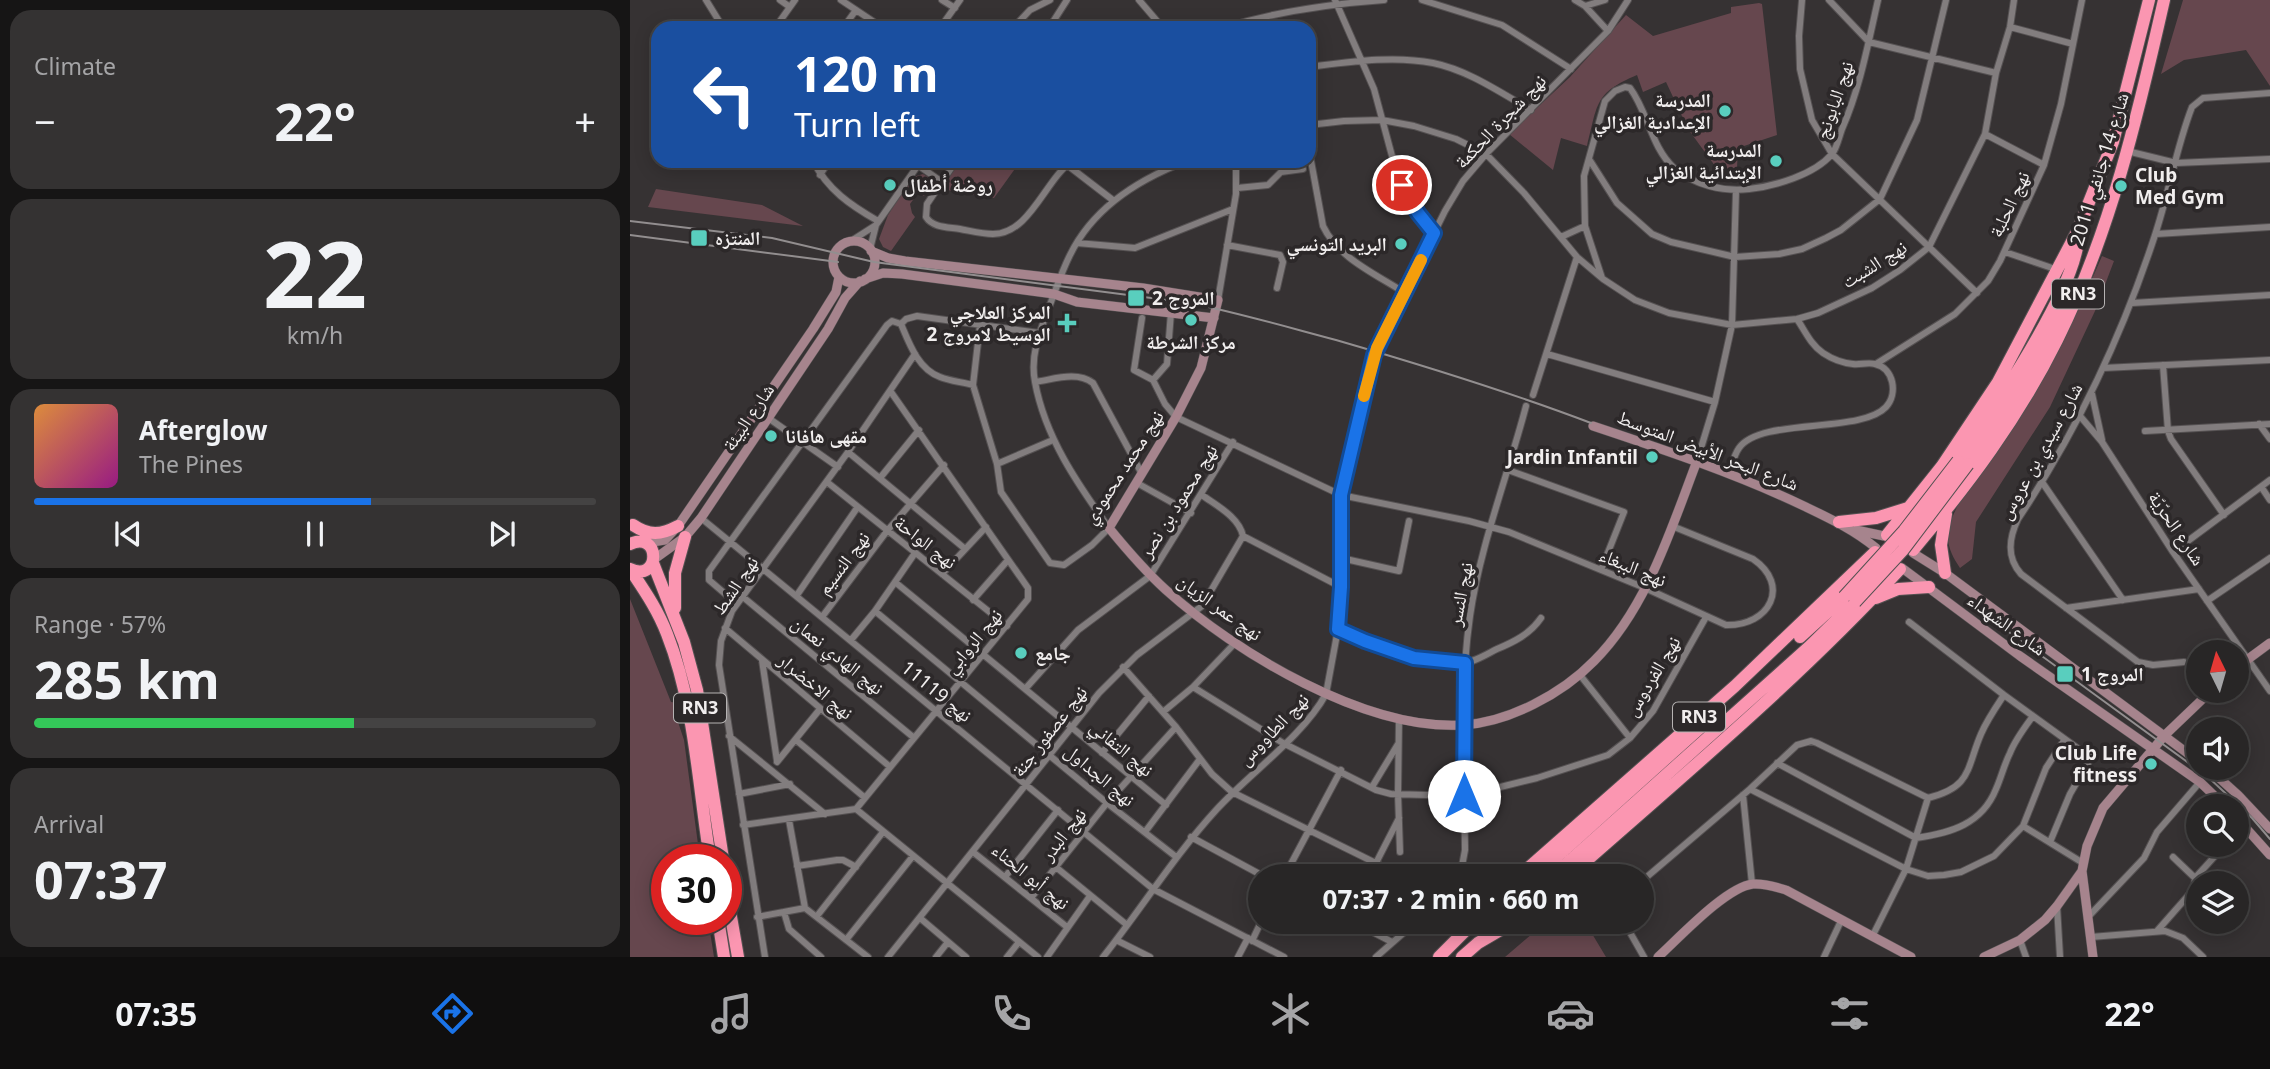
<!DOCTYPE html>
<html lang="en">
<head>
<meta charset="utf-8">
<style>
  body { margin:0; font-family:"Noto Sans","Noto Naskh Arabic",sans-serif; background:#343232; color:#f1f3f6; height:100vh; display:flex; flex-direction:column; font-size:26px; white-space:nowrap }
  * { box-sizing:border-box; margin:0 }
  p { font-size:23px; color:#a5a5a7 }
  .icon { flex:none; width:38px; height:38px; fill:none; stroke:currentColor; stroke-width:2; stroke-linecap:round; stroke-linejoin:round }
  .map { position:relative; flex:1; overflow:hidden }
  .side { display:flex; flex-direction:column; gap:10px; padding:10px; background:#161515; width:630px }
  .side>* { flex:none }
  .top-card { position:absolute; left:21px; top:21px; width:665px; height:147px; border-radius:21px; box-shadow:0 4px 18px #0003,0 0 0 2px #444343; background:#1a4fa0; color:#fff; overflow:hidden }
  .needle { width:46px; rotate:355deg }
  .buttons { position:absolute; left:1556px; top:640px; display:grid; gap:14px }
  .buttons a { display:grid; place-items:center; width:63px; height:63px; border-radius:50%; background:#282626; box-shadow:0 4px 18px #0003,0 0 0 2px #444343; font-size:35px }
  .speed { position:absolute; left:21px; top:844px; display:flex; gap:14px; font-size:35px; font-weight:700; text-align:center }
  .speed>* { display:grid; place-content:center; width:91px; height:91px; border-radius:50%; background:#282626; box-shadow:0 4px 18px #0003,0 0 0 2px #444343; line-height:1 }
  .speed .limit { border:10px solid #d22; background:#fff; color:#111 }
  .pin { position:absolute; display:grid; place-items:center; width:60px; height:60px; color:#fff; margin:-30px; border:4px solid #fff; border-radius:50%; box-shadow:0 2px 7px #0007 }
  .me { position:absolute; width:77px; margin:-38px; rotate:0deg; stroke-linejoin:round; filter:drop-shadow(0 0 5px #0008) }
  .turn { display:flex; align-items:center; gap:24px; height:147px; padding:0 28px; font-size:32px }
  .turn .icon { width:91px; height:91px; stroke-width:2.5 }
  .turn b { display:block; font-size:49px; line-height:60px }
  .big { font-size:52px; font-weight:700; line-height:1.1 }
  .side .tile { flex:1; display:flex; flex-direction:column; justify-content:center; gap:10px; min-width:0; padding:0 24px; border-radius:21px; background:#343232 }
  .side .dial { align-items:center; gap:0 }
  .dial b { font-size:91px; line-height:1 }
  .song { display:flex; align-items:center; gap:21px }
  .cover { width:84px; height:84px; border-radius:10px; background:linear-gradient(135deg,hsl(30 70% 55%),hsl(310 70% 35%)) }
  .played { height:7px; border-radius:4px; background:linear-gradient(90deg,#1a73e8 60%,#444343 60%) }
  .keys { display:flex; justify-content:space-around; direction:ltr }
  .heat { display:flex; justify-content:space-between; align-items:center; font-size:38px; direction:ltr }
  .charge { height:10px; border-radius:5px; background:linear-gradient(90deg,#34c759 57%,#444343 0) }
  .trip { position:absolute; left:618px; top:864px; width:406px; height:70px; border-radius:35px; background:#282626; box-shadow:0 4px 18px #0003,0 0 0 2px #444343; font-weight:700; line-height:70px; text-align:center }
  .tab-bar { display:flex; height:112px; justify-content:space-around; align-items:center; background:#100f0f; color:#a5a5a7 }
  .tab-bar .icon { width:49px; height:49px }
  .tab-bar .on { color:#1a73e8 }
  .tab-bar b { font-size:32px; color:#f1f3f6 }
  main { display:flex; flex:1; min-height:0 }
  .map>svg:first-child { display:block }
</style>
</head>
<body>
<main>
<section class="side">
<div class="tile"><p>Climate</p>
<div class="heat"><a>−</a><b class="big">22°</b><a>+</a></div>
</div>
<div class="tile dial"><b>22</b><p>km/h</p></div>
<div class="tile">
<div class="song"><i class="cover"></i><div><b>Afterglow</b><p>The Pines</p></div></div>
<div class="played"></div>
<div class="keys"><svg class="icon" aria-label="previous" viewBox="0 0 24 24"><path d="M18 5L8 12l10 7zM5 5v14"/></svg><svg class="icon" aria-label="pause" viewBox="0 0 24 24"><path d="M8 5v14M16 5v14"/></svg><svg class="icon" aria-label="next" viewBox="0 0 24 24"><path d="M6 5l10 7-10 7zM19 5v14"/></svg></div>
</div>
<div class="tile"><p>Range · 57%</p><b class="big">285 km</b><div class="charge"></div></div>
<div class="tile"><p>Arrival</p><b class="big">07:37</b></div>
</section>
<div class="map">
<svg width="1640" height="957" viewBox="0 0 1640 957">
  <rect width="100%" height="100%" fill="#363233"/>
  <!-- green -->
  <path fill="#66474e" d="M1553,0H1640V86L1616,50L1554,60L1531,74Z
    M1129,3L1132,4L1147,135L1108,148L1107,168L1088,170L1058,129L1036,82L1013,92L1007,75C964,93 968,104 957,146L931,138L923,170L879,134L940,77L996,15L1023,36L1101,13V7Z
    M331,161H380L387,166L364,198L323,192L312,187Z
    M293,174L301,179V185L294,196L288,193L280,204L282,213L285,217L261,251L253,247L249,239L258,215L283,177Z
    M26,189L132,205L173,226L18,207Z
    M1472,256L1484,261L1465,311L1420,407L1346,522L1342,559L1330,568C1322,556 1315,543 1319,528C1323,506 1354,464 1366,443C1405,382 1444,323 1472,256Z
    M0,599L41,702L49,703V710L45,713L54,740L70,859H37V919H78L84,957H0Z
    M916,922H955L976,957H875Z"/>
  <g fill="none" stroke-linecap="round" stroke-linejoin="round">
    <!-- street casing -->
    <g stroke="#555152" stroke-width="8">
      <path id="street" d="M76,0L89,21L97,28
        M150,0L160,7
        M211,0L253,28
        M312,0L325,8
        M509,0L533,28
        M705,0L744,89L762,156L772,185L788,213L804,233
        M792,0L872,25L941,69
        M945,0L955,6L978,31
        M1172,0L1169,36L1170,69L1182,120L1202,154L1347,293
        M1199,0L1239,42L1366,73
        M955,6L975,0
        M1380,27L1443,44
        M145,28L165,0
        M213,28L226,10
        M310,28L330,0
        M383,28L400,10L420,0
        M419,28L437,0
        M592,28C645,12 698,4 754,0
        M679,67C719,62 763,55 803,63C838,70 871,93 901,110
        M679,125L714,121L752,120L784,126L826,139L856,154L894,193L947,257L973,279L1005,300L1039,313L1102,325L1167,319L1188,313L1242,288L1270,270L1299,247L1355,134L1366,73L1380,27L1384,0
        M1355,134L1414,165
        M679,150L693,226C708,258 746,274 775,293
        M1497,151L1546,163L1640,159
        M959,159L987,203L1022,234L1041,242L1105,257L1149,254L1172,249L1196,238L1211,230L1250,199L1287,120L1316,0
        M183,161C198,190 220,205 248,221
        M282,161L312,182
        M326,161L297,204L296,217C303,228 318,227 330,229C341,231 352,234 363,234C400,234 415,180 442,161
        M432,161L484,201
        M190,175L199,161
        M607,188L638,185L651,172L673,169
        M246,225L291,161
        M1526,234L1640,227
        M931,237L955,226
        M221,241L246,225L240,249
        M447,243L505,248L603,209
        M597,245L650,255L653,262L647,288
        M1375,252L1428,270
        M972,278L955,226L954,176L975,101L985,91L995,87L1000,88C1018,112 1021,147 1044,168C1064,185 1093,192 1119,189C1145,186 1184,175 1202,154C1207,148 1209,137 1212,129C1230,88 1238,44 1248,0
        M588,300L606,194V161
        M1502,303L1640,295
        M512,318L504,370L523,380L535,404L546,417L711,495L839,521L879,532L1015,588L1096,625C1140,626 1161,585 1123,559L1042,526
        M271,324L276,319L287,316L409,333
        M271,324C279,343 288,369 310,377C320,381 332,382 343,385
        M350,325L343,385L367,464L371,492L420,563L434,565L462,545L479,528C447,483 415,437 405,382C400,357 409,333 418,310C425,292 431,273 440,255C463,208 509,179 557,161
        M917,354L1085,402
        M1246,364L1325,314L1358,281L1370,261L1414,165L1431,104L1452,0
        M1533,365L1538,431L1541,439L1594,515
        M1473,368L1640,360
        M523,380L537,364L541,312
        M405,382C425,379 447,371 463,383L512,474
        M1462,394L1472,440
        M903,395L947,257
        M127,410L208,467
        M1450,416L1472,442L1543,552L1640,691
        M1629,424L1640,439
        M1515,431L1640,424
        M218,452L334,548
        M1067,461L1085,402L1102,325L1106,191
        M367,464L423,440
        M878,470L994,512L971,570
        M1099,473C1102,465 1104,455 1109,448C1131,417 1231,434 1256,407C1268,394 1264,368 1245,364C1238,362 1230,365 1223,364C1213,363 1202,359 1193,353C1181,345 1175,331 1167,319
        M250,478L289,430
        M197,482L377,626
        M1412,482L1493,600
        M507,483L561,513
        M1632,488L1640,500
        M572,495C587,506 609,517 613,536L711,587
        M71,518L523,889L654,957
        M1543,552L1640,480
        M711,558L769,571L779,521
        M312,574L356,527
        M265,582L536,805
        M167,595L227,508
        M113,597L283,737
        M343,600L378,560
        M1577,601L1640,558
        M107,604L79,580V571L257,325L262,321L271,324
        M1436,608L1569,589
        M245,611L477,803L545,856
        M192,617L257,531L314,465
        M1279,622L1374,695L1461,758L1440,794L1420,842
        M95,628L259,766
        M708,629C746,646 790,666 832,663C843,663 857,654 867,649C884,642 900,634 911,618
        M221,640L245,611L285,553
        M132,660L147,761
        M1554,662L1523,665L1508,662L1391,574C1376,557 1379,538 1388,519C1447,431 1492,336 1525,235C1539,193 1546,148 1562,107L1573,98L1640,93
        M493,667L546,727L582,774L602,792L774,877
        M950,675L1000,738
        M563,687L653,743L746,790L761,794L834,796L907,778L978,755L1000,738L1023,711L1076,617
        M396,688L448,630L520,576L603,442
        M533,712L563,687L606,642
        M769,719L768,794L770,852
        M99,736L195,814
        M166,740L234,797
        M472,753L519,696
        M147,762L190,709
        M1147,763L1286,838C1321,833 1352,824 1366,789C1371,778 1374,765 1380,753C1385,740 1395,727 1403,716
        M742,787L768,744
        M1120,789L1276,869L1298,876L1314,875L1331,872L1364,856L1393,826L1416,768L1435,739
        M109,794L160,784
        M1113,795L1122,884
        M226,809L408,957
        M159,820L175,908L238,957
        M113,825L226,809L398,599V588L261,392
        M1393,826L1453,863
        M515,832L570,759
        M561,837L635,877
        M343,852L437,927
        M1543,857L1565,878
        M746,863L769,818
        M167,866L207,860H213L226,867
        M427,868L497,925
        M375,877L428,810
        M654,877L711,770
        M830,877L835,850C834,772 829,693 840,616C850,546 878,475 896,406
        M1012,881L1120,789L1167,745L1181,741L1187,743L1298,798C1342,787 1336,769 1351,734C1357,720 1366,707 1374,695
        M401,898L477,803L546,727
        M1427,906L1430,957
        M154,912L159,929L191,957
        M187,916L253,832
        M1459,916L1514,858L1527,832L1570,782
        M127,917L175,908
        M290,918L336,957
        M723,922L762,942
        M994,922L1014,957
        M1527,931L1564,889L1565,878L1595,845
        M1242,937L1276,869L1298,798
        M1461,937L1535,931L1553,938L1573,957
        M216,940L283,856
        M486,940L520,957
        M1390,940L1396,957
        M622,941L631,922
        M135,957L89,665L91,641L102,611L218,452L285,354
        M258,957L469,693L507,655L572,606L613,536
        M306,957L318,942
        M377,957L389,942
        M417,957L460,896
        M473,957C512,908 544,856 587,809C620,773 673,736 696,694L708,629L711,587V495L747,348L815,211L833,181L856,154L978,31L998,0
        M608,957L618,938
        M746,957L786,922
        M1194,957L1211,921"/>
    </g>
    <!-- secondary casing -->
    <g stroke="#555152" stroke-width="10">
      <path id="secondary" d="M203 262a21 21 0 1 1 42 0a21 21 0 1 1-42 0Z
        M241,251L258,258L275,261L513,288L588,300L571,368L546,417L479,528C497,550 515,571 536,590C606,653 736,731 833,725C879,722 932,694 964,661C1017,608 1041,529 1067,461
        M235,279L253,273L272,274L424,294L447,302L584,318
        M963,426C1035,450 1107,474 1176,507C1201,519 1224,530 1246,548
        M1226,530L1254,536
        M16,543L35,540L48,526L183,329L206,292L209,277
        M1283,553L1315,573L1568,761
        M23,560L55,537L71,518L198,329L215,298L230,281
        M1272,568L1390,656L1570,782L1596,807
        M1606,668L1640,643
        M1578,768L1608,795L1640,829
        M1606,817L1640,855
        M1452,871L1463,957
        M1028,957C1049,938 1096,887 1123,884C1135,883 1145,887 1156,890L1281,957
        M1354,957L1390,940L1415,920L1427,906L1452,871L1457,846L1473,808L1535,735L1581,691"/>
    </g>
    <!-- highway casing -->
    <g stroke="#555152" stroke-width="14">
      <path id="highway" d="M1328,461C1358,418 1451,283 1448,234
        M1338,464C1376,413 1407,359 1435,302
        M1209,522L1246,518L1278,508
        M3,525C19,536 31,535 48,526
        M1257,535L1312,466L1368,382L1448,230L1483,142L1519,0
        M0,544C31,530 31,583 0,569
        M1283,550C1338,485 1389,417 1427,340C1480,234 1508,115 1534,0
        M23,563L54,642L67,690L93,859
        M0,569C14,590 28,610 37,634C65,705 68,784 80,859
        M1315,573L1311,545L1316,514
        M1246,598L1268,589L1299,587
        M45,608V573L55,537
        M1170,637L1214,597
        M888,877L1105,686L1245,552
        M904,877L1082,717
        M922,877L1179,647L1225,602
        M938,877C1051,777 1168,680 1270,569
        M96,888L108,957
        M88,919L94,957
        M809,957L844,922
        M832,957L848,943L884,922"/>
    </g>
    <!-- street -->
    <use href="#street" stroke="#827d7e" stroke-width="6"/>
    <!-- secondary -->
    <use href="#secondary" stroke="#a6848d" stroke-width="9"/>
    <!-- highway -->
    <use href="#highway" stroke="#fb96b1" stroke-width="12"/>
    <!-- tram -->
    <path stroke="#928e8f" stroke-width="2" d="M0,221L142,238L244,262L560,303C609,313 657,327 706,340C792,365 877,391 961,423
      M0,235L208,262
      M1339,603L1578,777L1622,818L1640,839"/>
    <!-- highway-bridge casing -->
    <g stroke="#555152" stroke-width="14" stroke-linecap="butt">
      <path id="highway-bridge" d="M1214,597L1274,531L1328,461
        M1225,602L1273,550L1338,464"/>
    </g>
    <!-- highway-bridge -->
    <use href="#highway-bridge" stroke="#fb96b1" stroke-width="12"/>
  </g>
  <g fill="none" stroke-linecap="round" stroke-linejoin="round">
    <!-- route casing -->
    <g stroke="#114b97" stroke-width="18">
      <path id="route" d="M772,185L788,213L804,233L744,355L711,495V587L708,629L735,641L784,658L835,663L834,796"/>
    </g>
    <!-- route -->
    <use href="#route" stroke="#1a73e8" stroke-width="12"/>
    <!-- slow -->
    <path stroke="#f59e0b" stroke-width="12" d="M734,396L747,348L791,260"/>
  </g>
  <!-- markers -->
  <g fill="#59cebe" stroke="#2c2829" stroke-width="2.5">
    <circle cx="1095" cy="111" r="7"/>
    <circle cx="1146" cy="161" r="7"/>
    <circle cx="260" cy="185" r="7"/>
    <circle cx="1491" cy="186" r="7"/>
    <rect x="60" y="229" width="18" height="18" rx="3.5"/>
    <circle cx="771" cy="244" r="7"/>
    <rect x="497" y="289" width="18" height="18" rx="3.5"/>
    <circle cx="561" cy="320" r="7"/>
    <path d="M433.5 312.5h7v7h7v7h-7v7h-7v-7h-7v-7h7z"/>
    <circle cx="141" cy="436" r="7"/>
    <circle cx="1022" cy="457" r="7"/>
    <circle cx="391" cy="653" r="7"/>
    <rect x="1426" y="665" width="18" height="18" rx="3.5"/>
    <circle cx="1521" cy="764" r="7"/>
  </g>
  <g text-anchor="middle" stroke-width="7" stroke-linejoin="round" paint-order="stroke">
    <!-- shield labels -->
    <g fill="#2c2829" stroke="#b6b3b3" stroke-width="2">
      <rect x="1422" y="279.5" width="52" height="29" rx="5"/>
      <rect x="44" y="693.5" width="52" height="29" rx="5"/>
      <rect x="1043" y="702.5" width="52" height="29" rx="5"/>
    </g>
    <g font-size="18" font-weight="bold" fill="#f1eeee">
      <text x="1448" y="300">RN3</text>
      <text x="70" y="714">RN3</text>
      <text x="1069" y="723">RN3</text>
    </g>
    <!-- poi labels -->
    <g font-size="19" font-weight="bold" fill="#f1eeee" stroke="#2c2829" text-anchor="start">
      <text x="1081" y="107" text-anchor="end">المدرسة<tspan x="1081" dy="22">الإعدادية الغزالي</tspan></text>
      <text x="1132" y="157" text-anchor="end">المدرسة<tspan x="1132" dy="22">الإبتدائية الغزالي</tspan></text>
      <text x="1505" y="182">Club<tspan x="1505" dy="22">Med Gym</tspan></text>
      <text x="274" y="192">روضة أطفال</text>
      <text x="85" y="245">المنتزه</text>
      <text x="757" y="251" text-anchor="end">البريد التونسي</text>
      <text x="522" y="305">المروج 2</text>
      <text x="421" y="319" text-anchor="end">المركز العلاجي<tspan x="421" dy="22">الوسيط لامروج 2</tspan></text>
      <text x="561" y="349" text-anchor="middle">مركز الشرطة</text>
      <text x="155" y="443">مقهى هافانا</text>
      <text x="1008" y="464" text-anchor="end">Jardin Infantil</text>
      <text x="405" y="660">جامع</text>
      <text x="1451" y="681">المروج 1</text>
      <text x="1507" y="760" text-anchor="end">Club Life<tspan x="1507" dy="22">fitness</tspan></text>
    </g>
    <!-- street labels -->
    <g font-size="19" fill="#f1eeee" stroke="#2c2829">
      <text transform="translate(1204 100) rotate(-71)" y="7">نهج البابونج</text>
      <text transform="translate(870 121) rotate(-46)" y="7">نهج شجرة الحكمة</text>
      <text transform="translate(1469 169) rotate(-73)" y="7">شارع 14 جانفي 2011</text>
      <text transform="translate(1379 204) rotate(-65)" y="7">نهج الحلبة</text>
      <text transform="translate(1244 264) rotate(-32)" y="7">نهج الشبت</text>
      <text transform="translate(118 417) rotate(-56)" y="7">شارع البيئة</text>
      <text transform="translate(1078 450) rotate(21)" y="7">شارع البحر الأبيض المتوسط</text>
      <text transform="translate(1410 451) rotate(-61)" y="7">شارع سيدي بن عروس</text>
      <text transform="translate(493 467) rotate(-57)" y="7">نهج محمد محمودي</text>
      <text transform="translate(548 501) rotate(-58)" y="7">نهج محمود بن نصر</text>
      <text transform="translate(1547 528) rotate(56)" y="7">شارع الحرّيّة</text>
      <text transform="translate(296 542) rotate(38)" y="7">نهج الواحة</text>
      <text transform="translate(213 563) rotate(-53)" y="7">نهج النسيم</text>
      <text transform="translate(1003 567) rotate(23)" y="7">نهج الببغاء</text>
      <text transform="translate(105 585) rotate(-56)" y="7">نهج الشط</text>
      <text transform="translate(830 594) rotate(-79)" y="7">نهج النسر</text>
      <text transform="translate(590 607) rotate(36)" y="7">نهج عمر الزيان</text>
      <text transform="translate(1377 624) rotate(36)" y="7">شارع الشهداء</text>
      <text transform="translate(343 641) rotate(-50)" y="7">نهج الروابي</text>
      <text transform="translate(208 655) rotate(39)" y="7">نهج الهادي نعمان</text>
      <text transform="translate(1022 676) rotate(-59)" y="7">نهج الفردوس</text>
      <text transform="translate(186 686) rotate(40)" y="7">نهج الاخضرار</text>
      <text transform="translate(307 691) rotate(39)" y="7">نهج 11119</text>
      <text transform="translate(643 729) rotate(-46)" y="7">نهج الطاووس</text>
      <text transform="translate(419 731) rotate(-52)" y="7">نهج عصفور جنة</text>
      <text transform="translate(492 748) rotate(40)" y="7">نهج التفاني</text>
      <text transform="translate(470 775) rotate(40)" y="7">نهج الجداول</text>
      <text transform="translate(433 834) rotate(-52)" y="7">نهج البدر</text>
      <text transform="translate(401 876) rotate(39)" y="7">نهج أبو الحناء</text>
    </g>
  </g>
</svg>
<div class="buttons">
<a><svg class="needle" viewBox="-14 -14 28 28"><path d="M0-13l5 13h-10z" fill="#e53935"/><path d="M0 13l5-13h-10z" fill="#a5a5a7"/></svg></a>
<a><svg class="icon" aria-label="sound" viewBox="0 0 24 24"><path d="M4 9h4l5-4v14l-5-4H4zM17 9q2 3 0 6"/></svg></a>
<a><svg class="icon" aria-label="search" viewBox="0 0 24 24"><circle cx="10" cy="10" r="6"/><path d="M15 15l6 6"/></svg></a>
<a><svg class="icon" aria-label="layers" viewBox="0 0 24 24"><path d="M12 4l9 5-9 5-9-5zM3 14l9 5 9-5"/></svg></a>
</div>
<div class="speed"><div class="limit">30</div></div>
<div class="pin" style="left:772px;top:185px;background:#d93025"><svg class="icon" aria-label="arrive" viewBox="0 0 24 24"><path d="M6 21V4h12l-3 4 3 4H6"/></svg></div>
<svg class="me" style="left:834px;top:796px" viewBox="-20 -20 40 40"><circle r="19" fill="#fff"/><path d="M0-13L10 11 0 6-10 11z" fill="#1a73e8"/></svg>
<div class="trip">07:37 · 2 min · 660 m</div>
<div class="top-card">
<div class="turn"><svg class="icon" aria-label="left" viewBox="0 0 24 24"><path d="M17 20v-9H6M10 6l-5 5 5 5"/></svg><div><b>120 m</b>Turn left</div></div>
</div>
</div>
</main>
<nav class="tab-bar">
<b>07:35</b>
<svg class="icon on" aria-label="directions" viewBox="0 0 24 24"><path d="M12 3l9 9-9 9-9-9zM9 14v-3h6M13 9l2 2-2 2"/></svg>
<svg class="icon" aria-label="music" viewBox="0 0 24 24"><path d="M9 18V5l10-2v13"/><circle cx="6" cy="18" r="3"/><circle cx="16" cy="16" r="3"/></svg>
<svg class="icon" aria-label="phone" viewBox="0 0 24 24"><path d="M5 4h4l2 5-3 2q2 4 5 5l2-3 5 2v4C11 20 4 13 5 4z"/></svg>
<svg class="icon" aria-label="climate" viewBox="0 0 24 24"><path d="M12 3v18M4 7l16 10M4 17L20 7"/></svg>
<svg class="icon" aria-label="car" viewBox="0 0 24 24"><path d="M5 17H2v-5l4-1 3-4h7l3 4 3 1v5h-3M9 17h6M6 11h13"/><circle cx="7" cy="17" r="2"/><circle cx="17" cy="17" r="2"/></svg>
<svg class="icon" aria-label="filters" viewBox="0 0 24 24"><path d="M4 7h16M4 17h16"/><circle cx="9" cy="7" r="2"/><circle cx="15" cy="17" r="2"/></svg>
<b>22°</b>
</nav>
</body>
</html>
